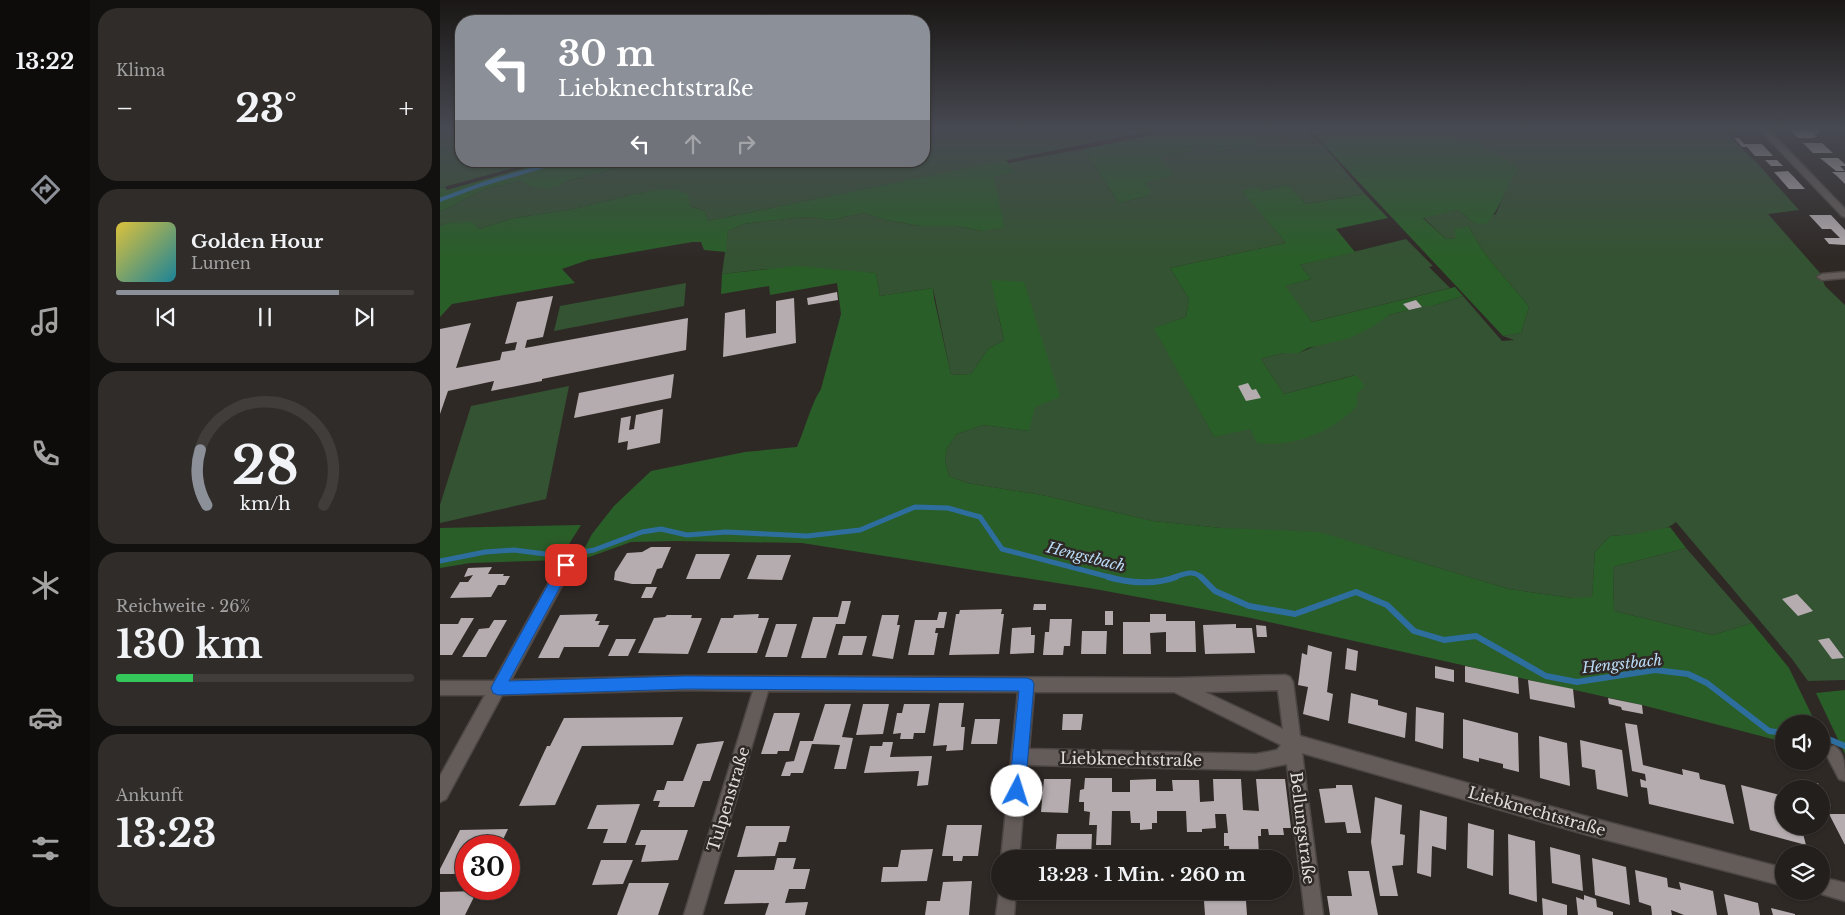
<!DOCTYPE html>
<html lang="de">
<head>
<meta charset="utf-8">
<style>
  body { margin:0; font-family:"Libre Baskerville",serif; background:#2f2c29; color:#f1f3f6; height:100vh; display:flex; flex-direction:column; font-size:19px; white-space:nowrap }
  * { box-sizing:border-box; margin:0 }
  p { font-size:16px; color:#a3a2a3 }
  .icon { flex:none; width:28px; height:28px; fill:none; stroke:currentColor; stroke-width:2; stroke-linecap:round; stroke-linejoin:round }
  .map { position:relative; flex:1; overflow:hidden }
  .sheet { display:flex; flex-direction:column; gap:8px; padding:8px; background:#13110f; width:350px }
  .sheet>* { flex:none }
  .guide { position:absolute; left:15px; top:15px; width:475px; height:152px; border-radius:20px; box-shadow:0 1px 4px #0004,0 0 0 1px #403d3b; background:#8c9099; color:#fff; overflow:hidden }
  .fabs { position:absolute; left:1335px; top:715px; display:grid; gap:10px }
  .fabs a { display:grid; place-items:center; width:55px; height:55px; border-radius:50%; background:#231f1c; box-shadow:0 1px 4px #0004,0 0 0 1px #403d3b; font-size:25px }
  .speed { position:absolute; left:15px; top:835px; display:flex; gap:10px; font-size:25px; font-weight:700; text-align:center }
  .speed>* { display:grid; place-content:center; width:65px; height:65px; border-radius:50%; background:#231f1c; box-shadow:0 1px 4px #0004,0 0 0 1px #403d3b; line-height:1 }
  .speed .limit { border:8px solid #d22; background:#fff; color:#111 }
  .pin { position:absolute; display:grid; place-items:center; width:42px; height:42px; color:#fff; margin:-21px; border-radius:10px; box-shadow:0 2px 8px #0006 }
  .me { position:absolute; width:55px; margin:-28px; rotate:5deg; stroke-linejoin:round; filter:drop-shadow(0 0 4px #0008) }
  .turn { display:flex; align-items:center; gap:18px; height:105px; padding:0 20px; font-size:22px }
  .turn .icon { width:65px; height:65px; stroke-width:2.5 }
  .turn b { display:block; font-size:35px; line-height:42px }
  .lanes { display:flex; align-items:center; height:48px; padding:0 20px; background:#0003; justify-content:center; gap:25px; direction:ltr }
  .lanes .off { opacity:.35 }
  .big { font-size:38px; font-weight:700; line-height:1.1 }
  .sheet .card { flex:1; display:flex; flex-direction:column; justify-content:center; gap:8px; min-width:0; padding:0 18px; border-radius:20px; background:#2f2c29 }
  .sheet .dial { align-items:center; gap:0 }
  .dial svg { height:130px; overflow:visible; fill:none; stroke:#403d3b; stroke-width:7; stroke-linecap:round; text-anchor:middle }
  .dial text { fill:#f1f3f6; stroke:none }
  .song { display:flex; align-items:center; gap:15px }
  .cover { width:60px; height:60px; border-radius:8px; background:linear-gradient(135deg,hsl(50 70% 55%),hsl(190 70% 35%)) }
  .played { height:5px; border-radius:2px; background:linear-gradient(90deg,#8c9099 75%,#403d3b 75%) }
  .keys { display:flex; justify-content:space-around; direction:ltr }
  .heat { display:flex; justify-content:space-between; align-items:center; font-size:28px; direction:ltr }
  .charge { height:8px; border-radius:4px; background:linear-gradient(90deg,#34c759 26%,#403d3b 0) }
  .trip { position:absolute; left:551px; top:850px; width:302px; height:50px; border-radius:25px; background:#231f1c; box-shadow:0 1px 4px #0004,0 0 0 1px #403d3b; font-weight:700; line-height:50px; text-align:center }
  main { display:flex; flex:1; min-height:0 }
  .dock { display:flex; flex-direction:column; width:90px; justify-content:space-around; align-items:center; background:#0e0c0b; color:#a3a2a3 }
  .dock .icon { width:35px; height:35px }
  .dock .active { color:#8c9099 }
  .dock b { font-size:22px; color:#f1f3f6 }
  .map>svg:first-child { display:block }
</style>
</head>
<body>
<main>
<nav class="dock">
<b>13:22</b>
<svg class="icon active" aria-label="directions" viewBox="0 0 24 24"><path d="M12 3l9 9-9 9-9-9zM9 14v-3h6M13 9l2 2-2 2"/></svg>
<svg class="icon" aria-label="music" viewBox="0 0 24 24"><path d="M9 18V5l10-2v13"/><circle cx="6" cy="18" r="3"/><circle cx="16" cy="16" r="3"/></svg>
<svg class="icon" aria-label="phone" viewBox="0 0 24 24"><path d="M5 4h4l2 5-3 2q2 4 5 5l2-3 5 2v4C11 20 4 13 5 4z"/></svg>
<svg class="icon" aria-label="climate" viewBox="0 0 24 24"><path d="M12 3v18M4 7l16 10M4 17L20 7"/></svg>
<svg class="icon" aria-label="car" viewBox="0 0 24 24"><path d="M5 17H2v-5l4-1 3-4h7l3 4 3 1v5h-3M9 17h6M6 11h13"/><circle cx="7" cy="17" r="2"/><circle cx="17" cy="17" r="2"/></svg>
<svg class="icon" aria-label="filters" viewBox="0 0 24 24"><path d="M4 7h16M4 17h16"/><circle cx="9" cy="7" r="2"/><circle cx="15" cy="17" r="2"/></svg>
</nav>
<section class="sheet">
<div class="card"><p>Klima</p>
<div class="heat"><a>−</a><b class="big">23°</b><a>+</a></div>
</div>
<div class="card">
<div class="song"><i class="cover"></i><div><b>Golden Hour</b><p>Lumen</p></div></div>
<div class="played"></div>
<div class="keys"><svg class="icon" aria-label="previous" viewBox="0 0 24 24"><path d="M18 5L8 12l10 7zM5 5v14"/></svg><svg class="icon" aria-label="pause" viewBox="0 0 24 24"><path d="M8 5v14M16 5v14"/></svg><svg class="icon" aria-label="next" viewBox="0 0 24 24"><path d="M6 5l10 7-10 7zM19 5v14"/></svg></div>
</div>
<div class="card dial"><svg viewBox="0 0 100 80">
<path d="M14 69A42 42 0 1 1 86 69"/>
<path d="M14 69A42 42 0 0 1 10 35" stroke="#8c9099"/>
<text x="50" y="56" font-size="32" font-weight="700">28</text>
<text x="50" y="72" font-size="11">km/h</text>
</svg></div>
<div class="card"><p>Reichweite · 26%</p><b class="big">130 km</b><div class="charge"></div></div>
<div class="card"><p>Ankunft</p><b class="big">13:23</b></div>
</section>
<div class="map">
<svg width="1405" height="915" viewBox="0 0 1405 915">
  <rect width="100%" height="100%" fill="#2f2926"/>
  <!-- green -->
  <path fill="#345332" d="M0,129H21V161H100L0,188Z
    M484,129H720L268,221L265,211L207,191L134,209L74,218L39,229L8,223L0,226V212L45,189L80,181L91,187L121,186L127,181L164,172L186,161H484Z
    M1003,129H1282L1319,165L1359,210L1328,214L1380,273L1385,286L1405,305V680L1368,681L1352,659L1236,522C1223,534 1188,535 1170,536L1155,552L1152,598H1132L1069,589L932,548L782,528L713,521L602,495L527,483L509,476L505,460L507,448L517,434L543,425L589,431L556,305L564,340L548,349L531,374L511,375L493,288L440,296L436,273L327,269L282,274L288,231L304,224L354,218L373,217L390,220L424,213L446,220L480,226H516L542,231L554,177L573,172L568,163L643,149L679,203L707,196L705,182L725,163L720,157L775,147L779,152L869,133L883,145L925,194L866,204L848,185L821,191H803L846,243L730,268L749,299L746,317L715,328L774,437L915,375L844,394L821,359L843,353H859L949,315L984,306H992L1023,296L1062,341L1074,340L1063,336L1081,333L1089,307C1069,280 1042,257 1029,226L1016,238L1006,239L983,217L1018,210L1034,223L1056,214C1063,198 1068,181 1080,169L1023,143Z
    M966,239L993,266L989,267L1010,288L872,322L844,286L871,279L860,265Z
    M246,283L244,306L114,331L120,306Z
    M129,386L106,499L0,523V505L31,406Z
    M1246,548L1312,623L1273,635L1174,611L1173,567Z"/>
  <!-- forest -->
  <path fill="#2a5e29" d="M740,129H866L869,133L778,152L774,147L721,157L733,176L705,182L711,191L707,196L679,203L643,149Z
    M869,129H913L917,133L945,129H1003L1023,142L1036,141L1080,169C1065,185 1062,208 1046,224L1034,223L1018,210L983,218L1006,239L1016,238L1014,229L1029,226C1042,257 1069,280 1089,307L1081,333L1063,336Z
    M566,160L574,172L554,177L564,227L542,231L516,226H480L446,220L424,213L390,220L373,217L354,218L304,224L288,231L286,252L264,250L261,242H252L148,260L122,269L135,283L12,304L0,317V226L8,223L32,222L39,229L74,218L134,209L207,191L235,189L248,194L250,206L265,211L268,221Z
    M110,161H186L164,172L127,181L121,186L106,189L91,187L80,181L45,189L0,212V188L5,187L7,190Z
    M848,185L866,204L925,194L948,218L896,229L915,252L860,265L871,279L845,286L872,322L1015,287L1023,296L992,306H984L949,315L932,327L910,338L868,348L859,353H843L821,359L844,394L916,375L925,386L917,394V406C893,431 853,448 817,443L810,429L774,437L714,328L746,317L749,299L730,268L846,243L802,191L817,187L821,191Z
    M357,266L436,273L440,296L493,288L494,298L511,375L531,374L548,349L564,340L551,280L584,282L620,397L595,407L589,431L543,425L517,434L507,448L505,460L509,476L527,483L602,495L713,521L782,528L879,532L1069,589L1132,598L1152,597L1155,552L1170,536L1196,534L1230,527L1246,548L1173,567L1174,611L1273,635L1312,623L1349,668L1376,724H1344V742L1202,705L811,618L655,589L362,543L235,541L191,542L138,561L152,534L174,506L211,471L305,452L357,447C365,429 371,404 381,389L401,314L397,283L330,295L329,286L281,294L282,274Z
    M141,525L119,560L30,563L0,568V528Z
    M1405,690V754L1376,693Z"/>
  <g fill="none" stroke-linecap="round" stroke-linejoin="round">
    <!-- stream-far2 -->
    <path stroke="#2e6e9e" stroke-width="4" d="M0,200L43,184L121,161"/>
    <!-- stream-far1 -->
    <path stroke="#2e6e9e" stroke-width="5" d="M0,561L45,552L74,550L121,556L154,550L202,532L221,529L247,535L286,532L367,536L420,530L475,507L508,508L540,517L562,549L673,578
      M732,578C744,574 753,569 762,578"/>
    <!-- stream -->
    <path stroke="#2e6e9e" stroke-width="6" d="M668,577C689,583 716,585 736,577
      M761,577L775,591L809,606L855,614L916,592L947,605L974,631L1004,640L1036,636L1106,676L1137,682L1215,670L1248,674L1267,683L1329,731L1344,733
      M1381,736L1405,746"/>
  </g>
  <!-- building -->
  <path fill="#b4acaf" d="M1355,129H1379L1381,131H1377L1380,134H1374L1377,137H1373L1374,138H1358L1350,130Z
    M1294,138H1299L1304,144H1322L1333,156H1315L1307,147H1302Z
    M1363,143H1382L1393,153H1373Z
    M1380,158H1398L1405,164V166H1400L1405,171H1396Z
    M1325,160H1337L1343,166H1331Z
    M1348,171L1354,177L1365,189H1349L1334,172Z
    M1392,172H1405V184L1397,176Z
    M1369,215H1391L1405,230V245L1389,244L1384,238H1400L1391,229H1382Z
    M397,292L398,300L368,305L367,298Z
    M113,296L103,337L87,340L85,348L248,318L246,350L102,379V381L51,391L54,381L8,391L0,414V329L31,323L16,368L60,360L62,352L75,350L77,342L65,344L77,302Z
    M354,298L356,343L283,357L285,313L305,309L306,338L336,333V301Z
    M976,300L982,307L969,310L963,304Z
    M234,374L231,398L134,418L139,393Z
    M808,383L812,390L816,389L821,398L806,401L798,386Z
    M223,409L220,443L187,450L188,441L178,443L181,418L191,416L189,430L194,429L196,415Z
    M211,547H231L222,568L217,569L211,584H192L174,580L175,572L187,553L202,552Z
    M256,554H290L280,579H246Z
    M317,555H351L342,580L307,579Z
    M52,567L48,574H64L63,576H70L65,585H58L51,597L10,598L20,582H28L33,575L24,577L28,568Z
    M206,587H217L212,598H201Z
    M1357,594L1373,611L1358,616L1342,599Z
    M402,601H411L405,624H396L386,658H361L373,617H398Z
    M594,604H606V610H593Z
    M562,609L561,614H564L559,654L509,655L516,614H519L520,610Z
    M665,611H673V625H665Z
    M499,612H507L504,628H496L495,633H498L494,655H468L475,620H497Z
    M158,614L155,621H160L158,625H169L159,647H124L119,658H98L120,615Z
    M319,614L318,618H329L317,653H267L281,618H293L294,615Z
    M710,614H726V621H755L756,652H726V632L710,633L711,654H683V622H710Z
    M227,615H252L251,618H262L248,654L198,653L214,618L225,617Z
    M442,615H459L457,625H460L453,659L432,656Z
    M21,618H34L12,655H0V624H18Z
    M610,619H632L630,646H624L623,655H603L605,632H609Z
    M54,620H67L46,657H22L39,629L49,628Z
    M336,624H357L347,657H325Z
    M796,624V628H812L815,653L765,654L763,625Z
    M816,625L826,626L827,637H817Z
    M591,627V635H595L594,653L570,654L572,628Z
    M642,631H667L666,654H641Z
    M403,636H427L422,655H398Z
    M1389,638L1404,658L1392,659L1378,640Z
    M176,639H196L188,656H168Z
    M868,645L892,652L887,692L893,694L889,721L863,714L868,687L858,685L862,653L867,655Z
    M907,648L918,651L916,671L905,669Z
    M995,666L1014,670V682L995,678Z
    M1025,666L1078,677L1079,694L1025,682Z
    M1088,680L1133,689L1135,708L1090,699Z
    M911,693L938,700V705L967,713L965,738L908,723Z
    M1168,698L1202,705L1203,714L1182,710L1181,707L1169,704Z
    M499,703H524L521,727H525L523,750L506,751L507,745L493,746Z
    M385,704H411L402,737L413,738L406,769H394L400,745L372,744L363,773H351L350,776H341L346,762L354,761L360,741H373Z
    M423,704H449L443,734L416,735Z
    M464,704H490L485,733H474L473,739H460L461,733L453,734L457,713H462Z
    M976,707L1004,713L1003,749L975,741Z
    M334,713H360L349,751H338L337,754H321Z
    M623,714H643L641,730H622Z
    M243,717L233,745L142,746L115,805L79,806L107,746H110L124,718Z
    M535,719H560L557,744H531Z
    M1023,719L1078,733L1079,772L1063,768V764L1039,758V762L1023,758Z
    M1185,723L1197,725L1203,765L1243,775L1242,769L1259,773L1260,779L1285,785L1294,824L1209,804L1207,788L1201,787L1200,779L1206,781L1205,774L1192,771Z
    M1099,736L1127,743L1130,786L1100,778Z
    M1140,740L1182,750L1188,797L1157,789L1155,770L1142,767Z
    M284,741L270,781H263L254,807H218L220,801H213L217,790H224L227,781H243L257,744Z
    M443,742H453L450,757L492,756L488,785L477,786L479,771L424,773L430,746H442Z
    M645,778H672V792H690V780L716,779V791H733L732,780H759L760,802L774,801L773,779H801L803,810L819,811L816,779H845L851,828H843L844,835H829L828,829H821V836H818L819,854H806L807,859H790L789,846H784V833H788L786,814H775L776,828L762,829V832H747L746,811H717V823H712V829L700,830V823H691L690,811H672L671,845H656L657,825H649L650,812L644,811V802H639L640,790L644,789Z
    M604,779H631L628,813L601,812Z
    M1359,783H1378L1391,806H1381V789H1361Z
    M896,785H912L921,833H907L905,822L885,823L879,789L896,788Z
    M1301,785L1344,796V826H1361L1366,845L1310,830Z
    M935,797L962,805L960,834L965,835L963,865L952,866L958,896H940L931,842Z
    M200,804L186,843H163L168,829H147L157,805Z
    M980,810L1007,817L1006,850L992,846L991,877L977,873Z
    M1389,814H1405V845Z
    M1028,823L1054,830L1053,876L1027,868Z
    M507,825H542L538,856H523L522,861H513V856H502Z
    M306,826H350L346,842H339L335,856L297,857Z
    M68,829L60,846H26V874H0V869L20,830Z
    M201,830H248L238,860L201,862L206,845H195Z
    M617,834H652L651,859H615Z
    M1068,834L1095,841L1097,902L1069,894Z
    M1110,847L1140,855L1143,891L1112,883Z
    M493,849L487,881L441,882L443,867H458L461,850Z
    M337,858H356L353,869H370L365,889H349L345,903L368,902L365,915H325L329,903L284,904L295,870H334Z
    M1152,858L1186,867L1190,905L1155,895Z
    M161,860H193L183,884L152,885Z
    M1195,870L1227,878L1228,887L1241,890L1239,882L1273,891L1277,915H1244L1231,910L1232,915H1212L1211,906L1199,902Z
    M908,871H929L938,915H890L887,896H912Z
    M532,881L529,915H485L487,901H500L503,882Z
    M189,883H229L218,915H177Z
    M37,891L25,915H0V892Z
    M1284,894L1318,903L1320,915H1288Z
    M1144,895L1156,899L1157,907L1173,912V915H1138L1136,897L1144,900Z
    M1102,898L1127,905V915H1103Z
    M764,901H806L807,915H765Z
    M1331,908L1355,914V915H1333Z"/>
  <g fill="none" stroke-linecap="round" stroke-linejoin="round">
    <!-- minor casing -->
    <g stroke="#4c4644" stroke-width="3">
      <path id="minor" d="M1319,129H1328L1405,209V217L1402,216Z
        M1405,272V278L1382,280L1377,277L1382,274Z
        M126,559L131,561L133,565L71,680L246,676L736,678L845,675L850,677L853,682L860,736L1148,817L1344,868V886L1148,835L862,753L883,915H865L847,764L816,770L587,765L579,859H561L578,692L328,691L262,915H244L313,691L246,690L62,695L6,799L0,802V776L45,695H0V681H54L121,561ZM838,690L843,729L765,692ZM594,692H734L841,745L837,750L816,754L589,749Z
        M1394,746C1405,752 1405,768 1405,781L1399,779L1386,754L1388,748Z
        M1381,877L1405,883V901L1375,892L1381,891Z
        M560,886V891H576L574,915H556Z"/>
    </g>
    <!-- minor -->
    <use href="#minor" fill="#645c59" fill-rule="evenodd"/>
  </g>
  <!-- sky -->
  <linearGradient id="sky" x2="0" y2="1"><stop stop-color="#1a1715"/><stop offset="0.5" stop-color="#474952"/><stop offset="1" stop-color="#474952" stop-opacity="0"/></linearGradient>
  <rect width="1405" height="257" fill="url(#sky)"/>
  <!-- route -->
  <path fill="#1a73e8" stroke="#114b97" d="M126,560L130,561L132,565L69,681L246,676L587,678L592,680L594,684L585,791L583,796L577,798L572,796L569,791L579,691L246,689L58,695L53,693L51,688L53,684L121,561Z"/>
  <g text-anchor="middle" stroke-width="5" stroke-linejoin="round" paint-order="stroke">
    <!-- water labels -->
    <g font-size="15" font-style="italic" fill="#bbdcf8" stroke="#2f2926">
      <text transform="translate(646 557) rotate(14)" y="5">Hengstbach</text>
      <text transform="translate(1182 664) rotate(-6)" y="5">Hengstbach</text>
    </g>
    <!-- near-street labels -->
    <g font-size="16" fill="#e2dddb" stroke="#2f2926">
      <text transform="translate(691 759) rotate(1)" y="6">Liebknechtstraße</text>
      <text transform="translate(288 799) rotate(-73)" y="6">Tulpenstraße</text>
      <text transform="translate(1097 811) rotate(16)" y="6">Liebknechtstraße</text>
      <text transform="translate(863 828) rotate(83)" y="6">Bellungstraße</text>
    </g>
  </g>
</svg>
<div class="fabs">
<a><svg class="icon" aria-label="sound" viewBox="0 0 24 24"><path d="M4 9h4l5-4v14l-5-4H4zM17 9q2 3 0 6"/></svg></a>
<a><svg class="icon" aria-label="search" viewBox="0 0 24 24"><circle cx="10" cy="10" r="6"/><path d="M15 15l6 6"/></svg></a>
<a><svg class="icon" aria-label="layers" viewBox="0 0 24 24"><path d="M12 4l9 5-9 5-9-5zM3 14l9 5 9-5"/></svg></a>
</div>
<div class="speed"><div class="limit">30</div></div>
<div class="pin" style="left:126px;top:565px;background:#d93025"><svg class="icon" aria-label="arrive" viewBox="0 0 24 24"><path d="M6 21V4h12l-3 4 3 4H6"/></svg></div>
<svg class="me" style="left:577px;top:791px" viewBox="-20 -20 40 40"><circle r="19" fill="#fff"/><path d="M0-13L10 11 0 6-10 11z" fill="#1a73e8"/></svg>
<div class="trip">13:23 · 1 Min. · 260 m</div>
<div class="guide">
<div class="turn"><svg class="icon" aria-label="left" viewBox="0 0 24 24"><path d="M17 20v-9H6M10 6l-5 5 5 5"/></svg><div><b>30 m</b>Liebknechtstraße</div></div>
<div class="lanes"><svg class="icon" aria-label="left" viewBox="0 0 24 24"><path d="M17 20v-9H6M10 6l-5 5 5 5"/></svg><svg class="icon off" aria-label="ahead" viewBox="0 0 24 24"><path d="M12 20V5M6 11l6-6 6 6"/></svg><svg class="icon off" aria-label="right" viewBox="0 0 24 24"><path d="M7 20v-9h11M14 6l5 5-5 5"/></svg></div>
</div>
</div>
</main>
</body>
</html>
